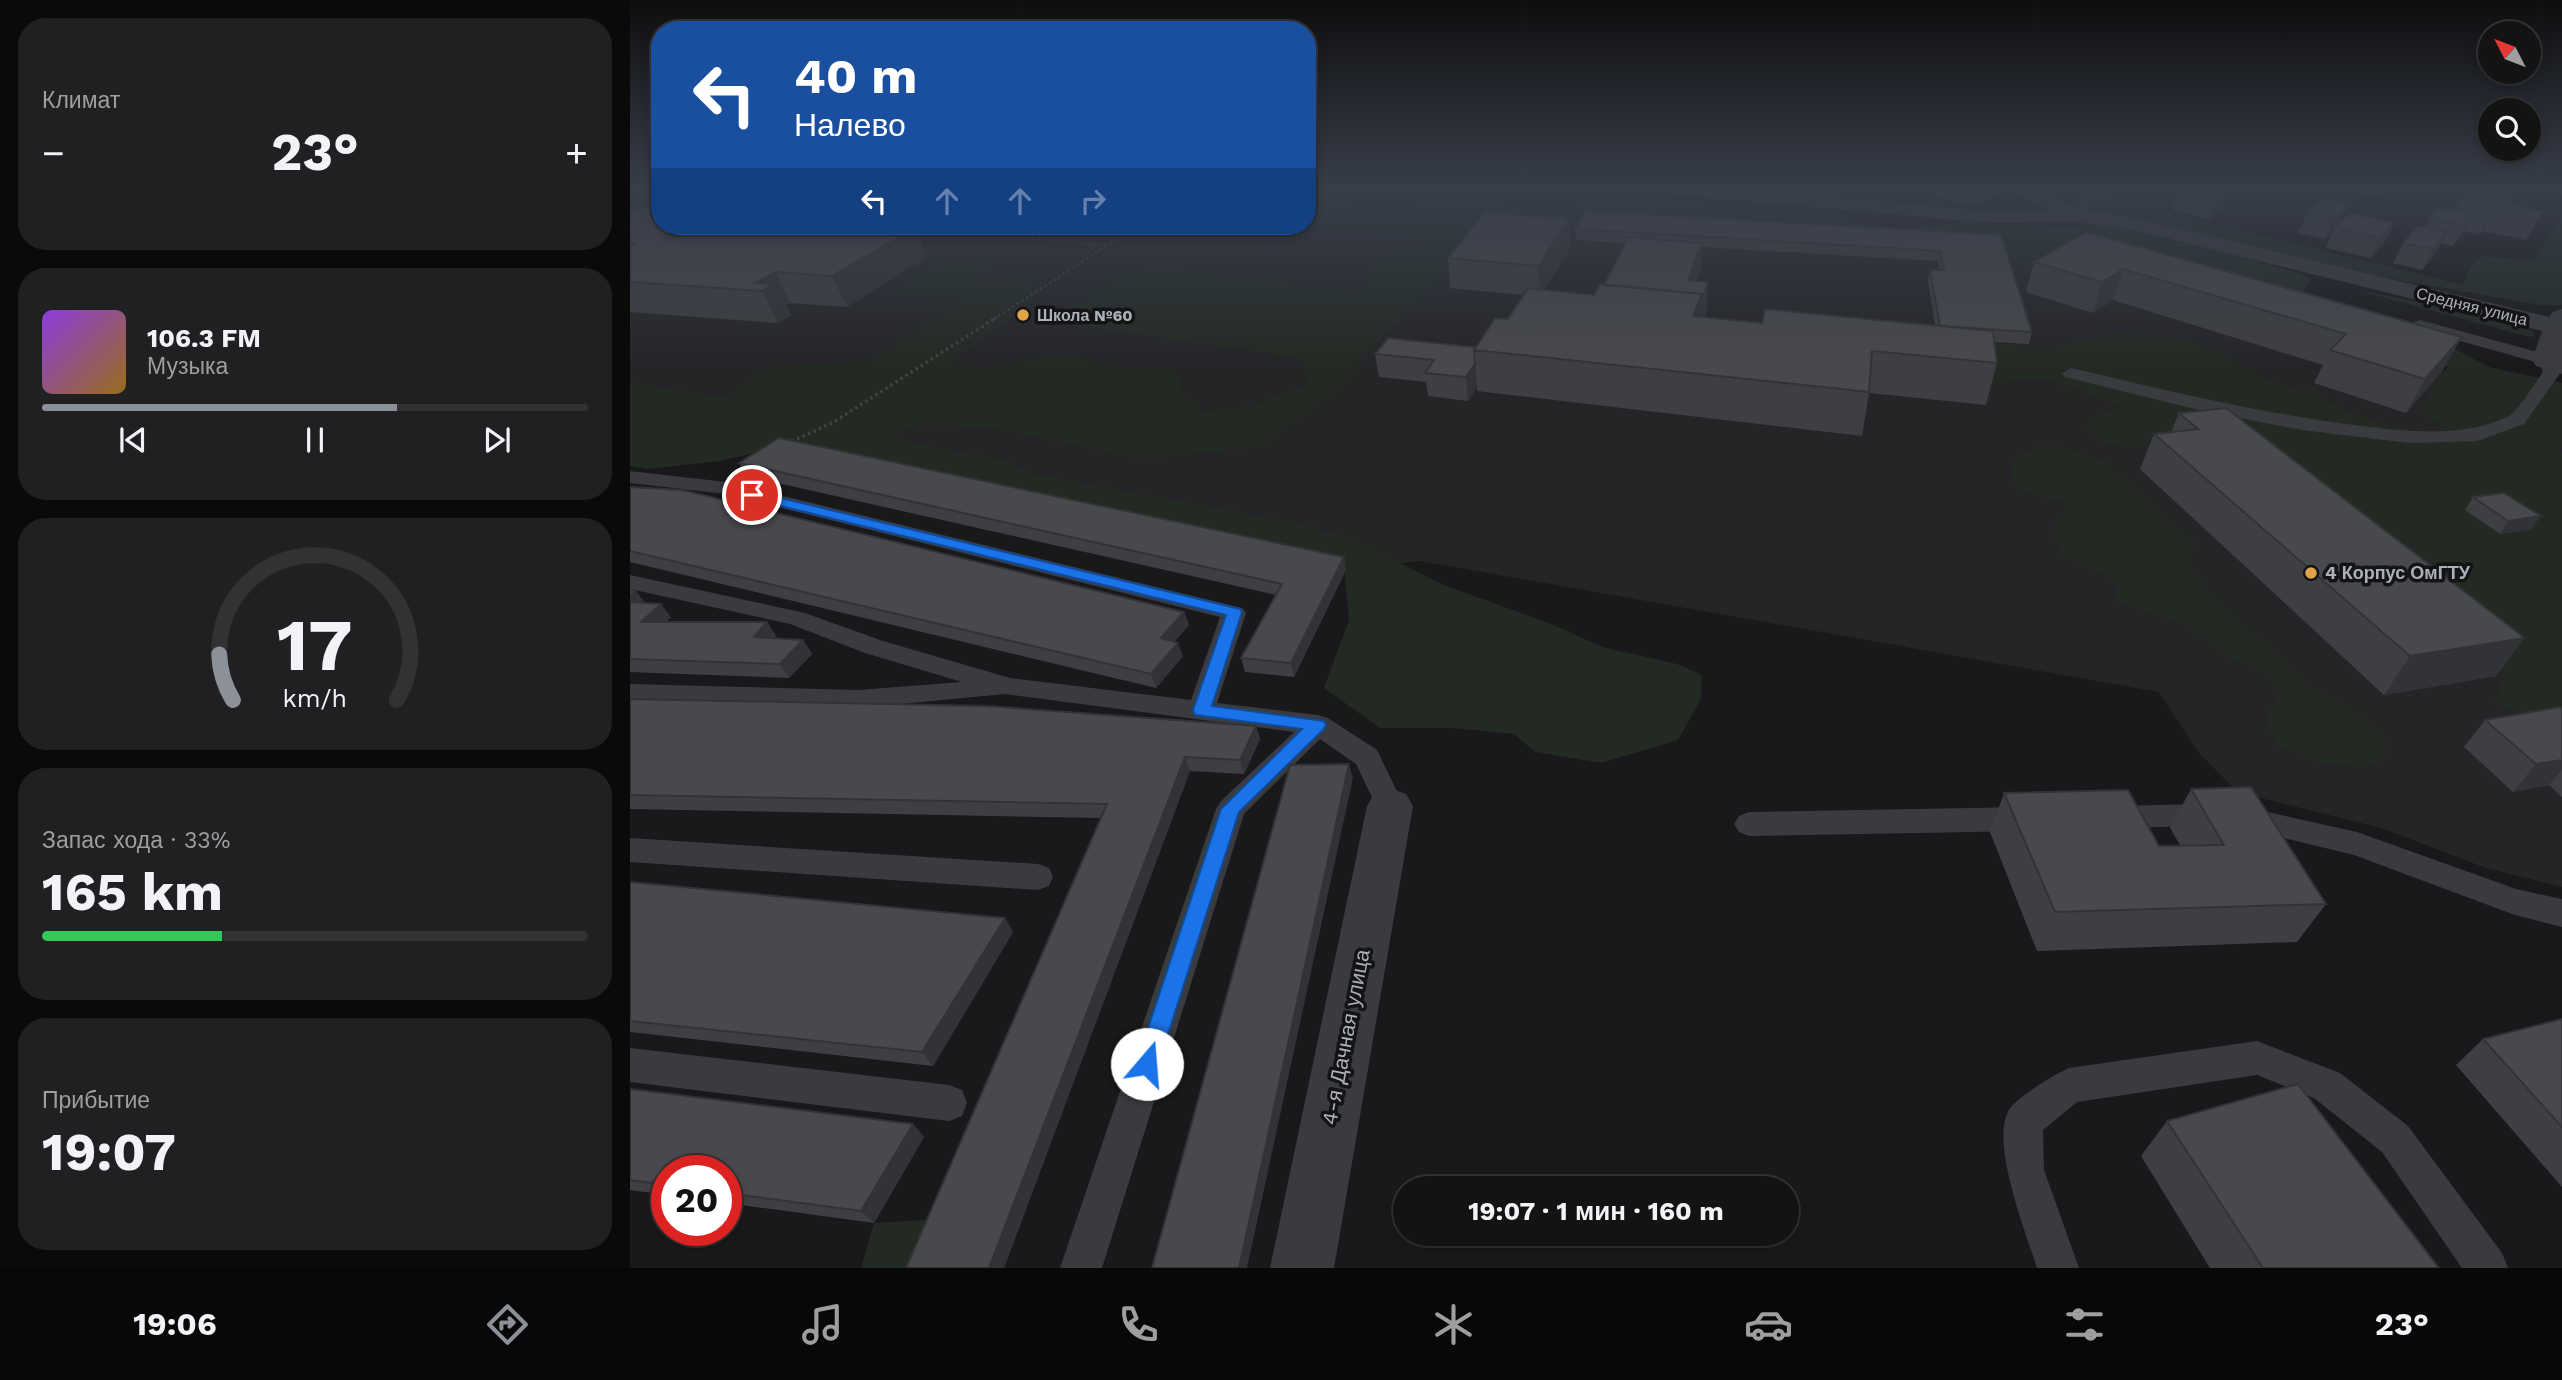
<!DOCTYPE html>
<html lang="ru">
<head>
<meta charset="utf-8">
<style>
  body { margin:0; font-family:"Work Sans",sans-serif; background:#202022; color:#f1f3f6; height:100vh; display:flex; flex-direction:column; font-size:26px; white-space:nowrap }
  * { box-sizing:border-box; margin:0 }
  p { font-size:23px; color:#9d9ea0 }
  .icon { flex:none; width:38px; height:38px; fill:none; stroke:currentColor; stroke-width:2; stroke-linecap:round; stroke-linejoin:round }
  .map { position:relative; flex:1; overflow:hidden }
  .details { display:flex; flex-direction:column; gap:18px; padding:18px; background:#0a0a0b; width:630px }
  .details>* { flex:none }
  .top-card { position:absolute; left:21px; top:21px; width:665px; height:214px; border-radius:28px; box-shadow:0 4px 10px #0003,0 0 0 2px #323234; background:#1a4fa0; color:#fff; overflow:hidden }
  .needle { width:46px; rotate:312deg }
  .buttons { position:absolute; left:1848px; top:21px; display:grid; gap:14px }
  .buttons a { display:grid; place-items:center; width:63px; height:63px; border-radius:50%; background:#131314; box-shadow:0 4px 10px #0003,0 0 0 2px #323234; font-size:35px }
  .speed { position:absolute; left:21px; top:1155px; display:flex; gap:14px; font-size:35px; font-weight:700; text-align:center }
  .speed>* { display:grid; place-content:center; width:91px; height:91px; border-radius:50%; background:#131314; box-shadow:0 4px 10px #0003,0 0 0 2px #323234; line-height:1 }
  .speed .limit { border:10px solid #d22; background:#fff; color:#111 }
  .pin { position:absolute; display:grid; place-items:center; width:60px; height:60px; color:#fff; margin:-30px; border:4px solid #fff; border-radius:50%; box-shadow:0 2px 7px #0007 }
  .me { position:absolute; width:77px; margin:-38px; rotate:18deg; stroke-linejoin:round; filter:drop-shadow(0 0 5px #0008) }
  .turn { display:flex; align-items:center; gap:24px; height:147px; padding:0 28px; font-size:32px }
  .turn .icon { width:91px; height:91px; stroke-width:2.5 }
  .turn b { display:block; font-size:49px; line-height:60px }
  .lanes { display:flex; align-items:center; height:66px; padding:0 28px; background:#0003; justify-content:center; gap:35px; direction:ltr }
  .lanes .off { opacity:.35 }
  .big { font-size:52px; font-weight:700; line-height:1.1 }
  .details .tile { flex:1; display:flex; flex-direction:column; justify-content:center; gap:10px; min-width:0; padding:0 24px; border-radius:28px; background:#202022 }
  .details .dial { align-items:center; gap:0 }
  .dial svg { height:182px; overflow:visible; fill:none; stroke:#323234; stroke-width:7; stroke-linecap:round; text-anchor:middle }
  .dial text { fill:#f1f3f6; stroke:none }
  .song { display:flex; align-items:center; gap:21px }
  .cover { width:84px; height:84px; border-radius:10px; background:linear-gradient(135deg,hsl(270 70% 55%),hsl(40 70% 35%)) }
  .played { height:7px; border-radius:4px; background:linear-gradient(90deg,#8c9099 65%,#323234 65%) }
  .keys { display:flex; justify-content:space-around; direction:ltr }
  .heat { display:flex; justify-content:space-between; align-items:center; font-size:38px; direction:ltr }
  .charge { height:10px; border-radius:5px; background:linear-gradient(90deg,#34c759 33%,#323234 0) }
  .trip { position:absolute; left:763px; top:1176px; width:406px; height:70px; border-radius:35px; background:#131314; box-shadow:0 4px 10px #0003,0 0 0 2px #323234; font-weight:700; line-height:70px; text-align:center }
  .tabs { display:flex; height:112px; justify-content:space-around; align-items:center; background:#080808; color:#9d9ea0 }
  .tabs .icon { width:49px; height:49px }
  .tabs .active { color:#8c9099 }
  .tabs b { font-size:32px; color:#f1f3f6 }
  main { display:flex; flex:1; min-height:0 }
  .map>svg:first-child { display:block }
</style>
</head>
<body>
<main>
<section class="details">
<div class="tile"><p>Климат</p>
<div class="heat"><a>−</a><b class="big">23°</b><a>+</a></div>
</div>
<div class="tile">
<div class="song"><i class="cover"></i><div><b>106.3 FM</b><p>Музыка</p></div></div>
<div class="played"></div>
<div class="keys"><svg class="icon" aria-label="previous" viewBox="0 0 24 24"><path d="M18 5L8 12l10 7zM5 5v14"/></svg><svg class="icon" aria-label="pause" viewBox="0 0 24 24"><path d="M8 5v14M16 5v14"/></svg><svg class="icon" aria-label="next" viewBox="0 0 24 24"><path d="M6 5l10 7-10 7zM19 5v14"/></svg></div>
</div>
<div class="tile dial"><svg viewBox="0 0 100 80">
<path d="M14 69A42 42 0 1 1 86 69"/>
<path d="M14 69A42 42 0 0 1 8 49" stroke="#8c9099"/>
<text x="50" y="56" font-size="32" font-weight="700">17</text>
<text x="50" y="72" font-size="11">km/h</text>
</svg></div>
<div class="tile"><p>Запас хода · 33%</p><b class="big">165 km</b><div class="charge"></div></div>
<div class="tile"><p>Прибытие</p><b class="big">19:07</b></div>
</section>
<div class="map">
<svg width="1932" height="1268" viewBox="0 0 1932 1268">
  <rect width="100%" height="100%" fill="#19191b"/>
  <!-- built -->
  <path fill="#252528" d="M30,192V226H677L874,216L1368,246L1447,261L1813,370L1932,398V887L1856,868L1751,828L1607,792L1569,753L1529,692L791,561L716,570L145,450L0,430V205Z"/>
  <!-- green -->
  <path fill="#232a23" d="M1493,189H1537L1552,193L1529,210L1832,285L1841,266L1852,256L1903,261L1932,218V305H1910L1735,274L1583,239L1499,216C1486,220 1471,216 1460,210L1461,204L1479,200Z
    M677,192L730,196L742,199L702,210L709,213H728L772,205L826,203L918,206L1019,201L1218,213L1219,222L1277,229L1329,222L1445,229L1463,222L1492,226L1543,241L1572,245L1671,274L1680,279L1670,301L1814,343L1859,367L1932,383V446L1923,447L1932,453V726L1927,727L1864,703L1875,672L1586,439L1505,448L1471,443L1453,426L1475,413L1492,407L1423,381L1403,379L1365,384L1358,372V343L1412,346L1443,343L1492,332L1560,341L1596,355L1625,375L1663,389L1684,393L1722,414L1783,431L1821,429L1789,410L1818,367L1684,328L1418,263L1397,265L1380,260L1373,245L955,222H859L704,390L629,447L510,459L379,431L297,424L269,431L264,439L375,460L400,473L668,523L719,538L814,585L924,625L972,647L1047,664L1072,675L1071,699L1048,740L971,763L905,752L884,734L822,728H750L694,688L719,620L714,564L197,454L124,453L90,461L17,469L0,466V382L99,398L140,367L240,361L335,299L257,296L310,263L360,265L335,284L406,281L405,300L322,362L350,368L378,365L416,355H449L460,361L493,369L545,370L556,399L572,411L614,408L674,387L678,376L668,358L445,325L434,312L492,275L533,268L731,293L750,255L813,243L802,237L639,226H677Z
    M440,226H501L480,238L442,236Z
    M1722,289L1878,320L1905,333L1903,337L1896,336Z
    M1411,445L1445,450L1475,463L1517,504L1566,546L1551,562L1594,608L1673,683L1705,699L1752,733L1758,755L1738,767L1694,764L1651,747L1635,722L1651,690L1628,666L1603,660L1559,625L1487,601L1483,577C1452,565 1423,562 1423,522L1436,511L1433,502L1402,495L1383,484V460Z
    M314,1219L293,1268H231L244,1223Z"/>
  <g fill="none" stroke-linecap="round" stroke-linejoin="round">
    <!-- path-far1 -->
    <path stroke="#404246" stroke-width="2.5" stroke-dasharray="2 3.5" stroke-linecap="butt" d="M282,226L476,245
      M364,319L507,226"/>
    <!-- path -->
    <path stroke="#404246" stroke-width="3.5" stroke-dasharray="2.5 3.5" stroke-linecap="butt" d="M156,444L204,422L367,317"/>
    <!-- lane -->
    <path fill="#3a3b3f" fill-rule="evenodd" d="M1790,320L1922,356L1931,372L1894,424L1847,441L1779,443L1672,430L1573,411L1435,377L1432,373L1441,368C1535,390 1628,413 1724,425C1774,431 1829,439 1877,417C1888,412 1905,383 1913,372L1909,363L1784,328L1782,325L1784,322Z
      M0,471L96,482L612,608L616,613L587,703L688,715L698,718L747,750L774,806L770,814L760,817L750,814L726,764L690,739L614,814L472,1268H430L586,809L591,801L664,732L375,694L228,708L0,702V684L228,690L332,682L235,653L160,624L0,589V575L175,613L253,641L380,678L561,700L590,617L96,494L0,483Z
      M1579,804L1589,807L1594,815L1589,823L1579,826L1479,828L1469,825L1464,817L1469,809L1479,806Z
      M1397,807L1407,811L1412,819L1407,827L1397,831L1119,836L1109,832L1104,824L1109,816L1119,812Z
      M1615,807L1727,832L1886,889L1932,899V927L1885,915L1724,855L1605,826L1600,818L1605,810Z
      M0,838L408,864L419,868L423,877L419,886L408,890L0,862Z
      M1627,1041L1710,1073L1778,1126L1872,1253L1878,1268H1832L1752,1152L1684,1098L1627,1075L1447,1102L1413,1130L1414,1170L1449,1268H1407C1397,1235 1357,1137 1381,1107C1393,1094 1423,1075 1439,1068Z
      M0,1048L319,1085L332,1090L337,1103L332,1116L319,1121L0,1082Z"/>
    <!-- street -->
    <path fill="#3a3b3f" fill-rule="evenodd" d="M1041,189H1118L1361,211L1421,210L1382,193L1379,189H1407L1442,205C1453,188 1471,189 1489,189C1482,200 1466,200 1459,211L1500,217L1919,317L1923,312L1932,309V374L1906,366L1902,360L1912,331L1500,229L1445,222L1361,223L1051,195L1044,193Z
      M760,788L776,794L783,806L704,1268H640L737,806L744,794Z"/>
  </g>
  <!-- wall -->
  <path fill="#3e3f42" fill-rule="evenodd" d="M25,189H30V198Z
    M1306,189H1369L1367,195L1347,207L1305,196Z
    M1552,189H1627L1621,194L1600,189L1592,208L1579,219L1542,210L1549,191Z
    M1709,189H1754L1746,197Z
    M1837,189H1889L1881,205L1913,211L1896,240L1853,231L1849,235L1834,231L1823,246L1811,243L1806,253L1792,270L1763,263L1773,243L1795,227L1799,218L1823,211L1830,202Z
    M1692,199L1710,223H1764L1754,243L1740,258L1696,248L1704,229L1694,239L1668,233L1677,213Z
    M0,214L297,257L217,307L160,303L156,305L161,315L148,323L0,312Z
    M939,219L940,248L914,290L964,295L974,285L996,243L946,240V229L1371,235L1402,332L1399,344L1364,342L1367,363L1356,405L1239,393L1232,436L847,391V387L838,401L798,396L796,382L749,377L745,354L845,347L878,319L894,295L820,288L818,258ZM1072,247L1308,261L1310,270H1300L1298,280L1305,325L1132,323L1074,317L1076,313L1078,282L1067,281L1070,273Z
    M1456,232L1813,370L1776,413L1684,383L1693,365L1483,300L1463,313L1396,292L1404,262Z
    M1549,413L1866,676L1754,695L1510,469L1524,434L1541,432Z
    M109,463L714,557L716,570L664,677L615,672L611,658L646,595L116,476Z
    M0,487L554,612L559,625L544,642L553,656L526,688L0,562Z
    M1843,497L1911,516L1901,529L1870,534L1835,510Z
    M0,590L6,591L15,603L41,617L35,622H137L146,636L144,638L173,640L182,654L159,678L0,672Z
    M0,699L626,726L630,739L614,774L560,771L374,1268H276L471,818L0,809Z
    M1932,709V797L1919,785L1883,792L1834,747L1855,720Z
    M1561,789L1696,904L1667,942L1407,951L1360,832L1374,793L1529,846L1550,845L1540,828Z
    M0,882L375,918L383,932L303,1066L0,1032Z
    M1932,1019V1187L1826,1065L1853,1039Z
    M0,1089L283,1124L294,1137L244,1223L96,1203V1171H37V1195L0,1190Z
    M1537,1121L1809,1268H1580L1511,1156Z"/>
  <!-- shaded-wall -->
  <path fill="#323336" d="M1351,189H1369L1367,195L1347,207Z
    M1600,189L1592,208L1579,219L1586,199Z
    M1749,189H1754L1746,197Z
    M1889,189L1880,206L1874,213L1882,198Z
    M1718,205L1709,224L1694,239L1703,219Z
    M1863,211L1853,231L1849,235L1860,215Z
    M1842,215L1832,235L1823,246L1834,226Z
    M939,219L940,248L910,297L909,266Z
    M1764,223L1754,243L1740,258L1750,238Z
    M285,228L297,257L217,307L202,276Z
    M1817,232L1806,253L1792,270L1803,249Z
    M1072,243L1070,273L1060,301L1058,280Z
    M1493,269L1483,300L1463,313L1472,282Z
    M145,272L160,303L156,305L161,315L148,323L132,291L125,283Z
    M1078,282L1076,313L1061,357L1063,316L1072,294Z
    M1832,337L1813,370L1776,413L1795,379Z
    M845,364L847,387L838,401L836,377Z
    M1911,516L1901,529L1870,534L1878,521Z
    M714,557L716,570L664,677L661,663Z
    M6,591L16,604L0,610V596Z
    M31,604L41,617L21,636L11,622Z
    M554,612L559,625L535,652L531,638Z
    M137,622L146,636L133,651L124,637Z
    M1895,638L1866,676L1754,695L1780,656Z
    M173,640L182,654L159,678L150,664Z
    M548,643L553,656L526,688L521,674Z
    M626,726L630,739L614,774L610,760Z
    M555,757L560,771L374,1268H359Z
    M1932,760V770L1919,785L1883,792L1906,764Z
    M719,764L723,778L617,1268H609Z
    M375,918L383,932L303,1066L292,1052Z
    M283,1124L294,1137L244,1223L231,1211Z"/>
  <!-- building -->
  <path fill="#48494d" stroke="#323336" stroke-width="2" d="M1552,189H1600L1586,199L1549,191Z
    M1838,189H1889L1882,198Z
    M1836,195L1913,211L1908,220L1863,211L1860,215L1825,208Z
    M1692,199L1718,205L1703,219L1677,213Z
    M30,201V226H254L285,228L202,276L145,272L125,283L145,284L132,291L0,282V246L4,244L0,243V214Z
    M1808,208L1842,215L1834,226L1799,218Z
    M955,211L1371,235L1402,332L1310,326L1300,270H1314L1310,251L946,229Z
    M855,212L939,219L909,266L818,258Z
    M1720,213L1764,223L1750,238L1705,227Z
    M1788,226L1817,232L1803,249L1773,243Z
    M1456,232L1832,337L1795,379L1700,350L1716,334L1493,269L1472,282L1404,262Z
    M999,237L1072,243L1058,280L1078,282L1071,302L1072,294L974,285Z
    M970,284L1072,294L1063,316L1132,323L1135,309L1363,331L1367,363L1242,351L1239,392L844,350L865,318L878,319L898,288L964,295Z
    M758,338L845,347L844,350L845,364L836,377L795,373L804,360L745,354Z
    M1596,408L1895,638L1780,656L1524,434L1568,429L1549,413Z
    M149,438L714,557L661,663L611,658L652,584L109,463Z
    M0,487L52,490L554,612L531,638L548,643L521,674L0,551Z
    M1874,493L1911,516L1878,521L1843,497Z
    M0,590L6,591L0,596Z
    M0,602L31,604L11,622H137L124,637L173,640L150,664L0,659Z
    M0,699L356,706L626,726L610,760L555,757L359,1268H276L477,804L0,795Z
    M1930,707L1932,709V760L1906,764L1855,720Z
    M719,764L609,1268H522L660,765Z
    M1621,787L1696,904L1425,912L1374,793L1498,790L1529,846L1594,845L1561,789Z
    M0,882L375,918L292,1052L0,1021Z
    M1932,1019V1127L1853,1039Z
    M1668,1084L1809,1268H1633L1537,1121Z
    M0,1089L283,1124L231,1211L96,1193V1171H37V1185L0,1180Z"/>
  <!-- sky -->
  <linearGradient id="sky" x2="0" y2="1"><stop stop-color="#0e0e0f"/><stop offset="0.52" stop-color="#383e4a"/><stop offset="1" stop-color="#383e4a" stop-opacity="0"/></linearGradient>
  <rect width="1932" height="366" fill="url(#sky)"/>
  <!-- route -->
  <path fill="#1a73e8" stroke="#114b97" stroke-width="2" d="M122,491L610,609L612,612L582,706L694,721L696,725L694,729L609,812L526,1072L517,1075L509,1072L506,1064L591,809L672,729L565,715L563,710L596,615L118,498V492Z"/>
  <!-- markers -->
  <g fill="#e4a248" stroke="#141416" stroke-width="2.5">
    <circle cx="393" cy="315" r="7"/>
    <circle cx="1681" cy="573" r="7"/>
  </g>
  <g text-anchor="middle" stroke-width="7" stroke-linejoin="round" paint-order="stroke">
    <!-- far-street labels -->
    <g font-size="16" fill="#acb1b9" stroke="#141416">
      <text transform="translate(1842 306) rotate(14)" y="6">Средняя улица</text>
    </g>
    <!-- far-poi labels -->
    <g font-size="16" font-weight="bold" fill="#acb1b9" stroke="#141416" text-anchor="start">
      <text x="407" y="321">Школа №60</text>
    </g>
    <!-- poi labels -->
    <g font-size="18" font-weight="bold" fill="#acb1b9" stroke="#141416" text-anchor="start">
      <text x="1695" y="579">4 Корпус ОмГТУ</text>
    </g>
    <!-- near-street labels -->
    <g font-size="21" fill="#acb1b9" stroke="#141416">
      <text transform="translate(716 1037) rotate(-79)" y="7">4-я Дачная улица</text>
    </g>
  </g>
</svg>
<div class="buttons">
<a><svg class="needle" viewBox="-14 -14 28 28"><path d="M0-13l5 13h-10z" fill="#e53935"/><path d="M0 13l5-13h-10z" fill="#9d9ea0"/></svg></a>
<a><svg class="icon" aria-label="search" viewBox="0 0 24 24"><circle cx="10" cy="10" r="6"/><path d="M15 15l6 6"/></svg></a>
</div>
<div class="speed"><div class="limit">20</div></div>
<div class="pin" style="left:122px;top:495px;background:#d93025"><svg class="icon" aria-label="arrive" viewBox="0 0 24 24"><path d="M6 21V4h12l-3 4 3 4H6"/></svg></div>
<svg class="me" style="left:517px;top:1064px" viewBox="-20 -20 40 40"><circle r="19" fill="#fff"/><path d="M0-13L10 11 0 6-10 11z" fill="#1a73e8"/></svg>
<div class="trip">19:07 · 1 мин · 160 m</div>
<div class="top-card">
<div class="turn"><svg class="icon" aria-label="left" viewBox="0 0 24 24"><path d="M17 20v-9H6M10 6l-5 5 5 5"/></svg><div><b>40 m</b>Налево</div></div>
<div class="lanes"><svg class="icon" aria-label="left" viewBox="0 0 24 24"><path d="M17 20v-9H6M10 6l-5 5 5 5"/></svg><svg class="icon off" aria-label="ahead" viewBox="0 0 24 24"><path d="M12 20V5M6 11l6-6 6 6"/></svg><svg class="icon off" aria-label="ahead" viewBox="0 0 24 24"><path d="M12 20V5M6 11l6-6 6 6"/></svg><svg class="icon off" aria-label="right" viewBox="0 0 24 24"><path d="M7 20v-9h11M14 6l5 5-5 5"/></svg></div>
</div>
</div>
</main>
<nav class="tabs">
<b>19:06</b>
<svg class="icon active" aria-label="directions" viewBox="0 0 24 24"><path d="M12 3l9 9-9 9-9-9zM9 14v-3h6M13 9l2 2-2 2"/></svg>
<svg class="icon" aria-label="music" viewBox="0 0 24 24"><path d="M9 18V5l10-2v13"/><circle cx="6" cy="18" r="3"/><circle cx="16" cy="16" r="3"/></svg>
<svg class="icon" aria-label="phone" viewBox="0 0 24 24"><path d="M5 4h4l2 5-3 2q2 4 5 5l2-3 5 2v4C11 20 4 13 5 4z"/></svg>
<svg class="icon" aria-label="climate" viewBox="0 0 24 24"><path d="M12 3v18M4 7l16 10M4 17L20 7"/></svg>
<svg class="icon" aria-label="car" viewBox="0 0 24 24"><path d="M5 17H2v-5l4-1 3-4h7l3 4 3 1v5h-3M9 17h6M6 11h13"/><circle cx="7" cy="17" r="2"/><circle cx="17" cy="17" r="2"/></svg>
<svg class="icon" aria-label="filters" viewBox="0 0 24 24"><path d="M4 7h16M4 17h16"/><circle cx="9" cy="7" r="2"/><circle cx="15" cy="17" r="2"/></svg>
<b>23°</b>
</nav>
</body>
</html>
